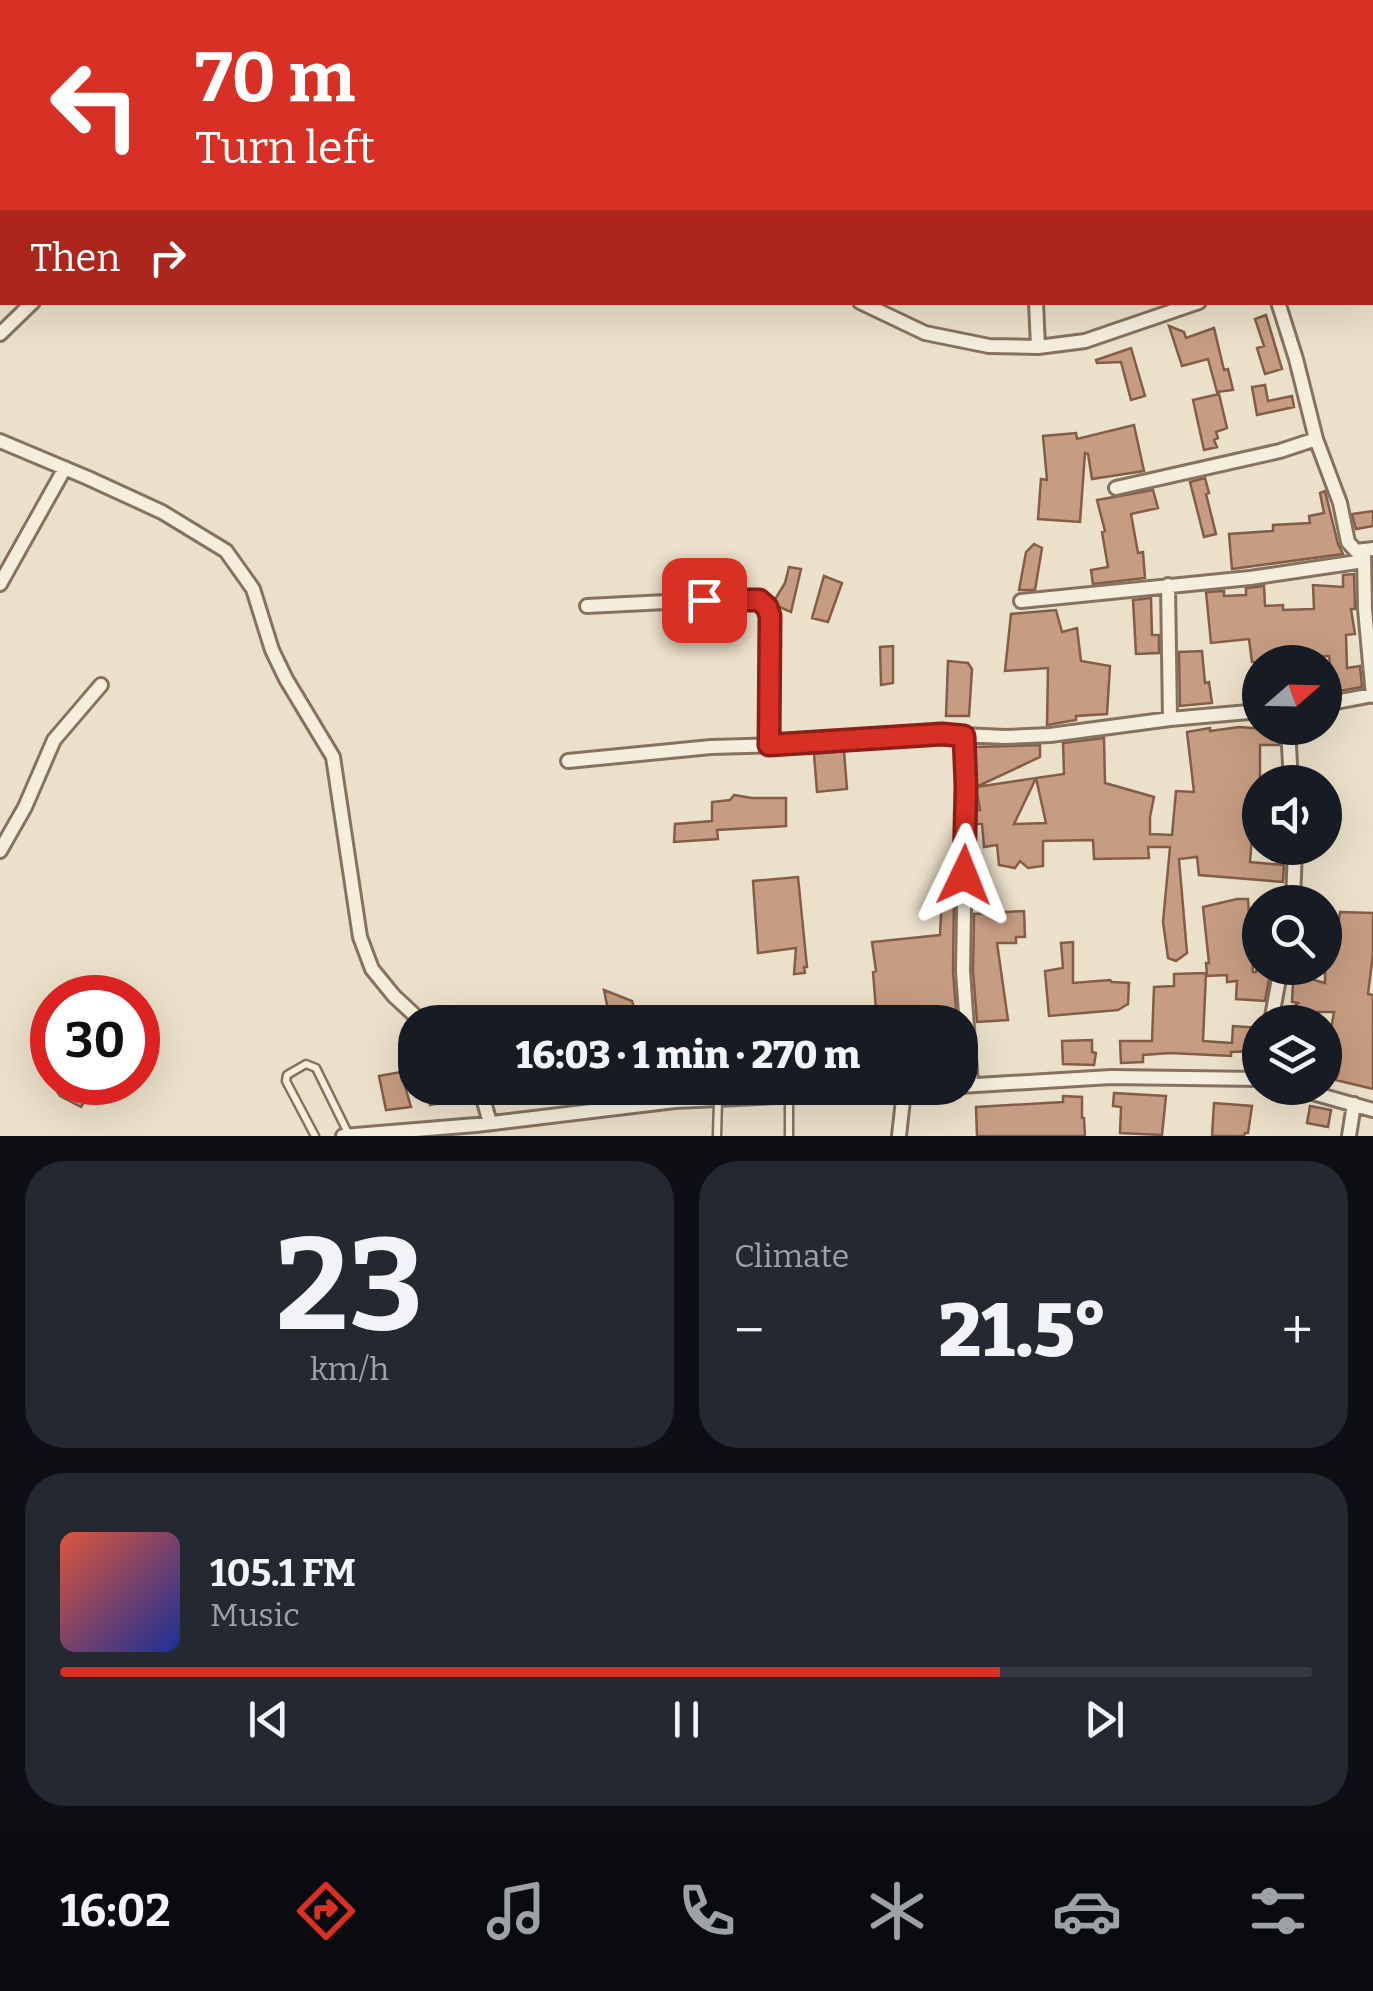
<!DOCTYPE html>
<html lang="en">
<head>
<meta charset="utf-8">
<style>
  body { margin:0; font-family:Bitter,serif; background:#242831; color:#f1f3f6; height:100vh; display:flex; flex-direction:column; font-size:38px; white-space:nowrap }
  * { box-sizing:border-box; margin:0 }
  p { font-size:32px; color:#9ea1a6 }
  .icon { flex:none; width:55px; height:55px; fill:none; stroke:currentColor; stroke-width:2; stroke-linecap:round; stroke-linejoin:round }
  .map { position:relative; height:1136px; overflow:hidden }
  .panel { display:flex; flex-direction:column; gap:25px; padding:25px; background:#0d0f14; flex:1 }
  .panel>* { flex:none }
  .top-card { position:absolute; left:0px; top:0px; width:1375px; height:305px; box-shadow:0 10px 40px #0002; background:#d93025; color:#fff; overflow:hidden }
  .needle { width:65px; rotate:70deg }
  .fabs { position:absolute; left:1242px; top:645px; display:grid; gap:20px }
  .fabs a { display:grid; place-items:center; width:100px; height:100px; border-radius:50%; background:#171b24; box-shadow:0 10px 40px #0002; font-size:50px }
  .speed { position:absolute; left:30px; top:975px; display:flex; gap:20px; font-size:50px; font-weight:700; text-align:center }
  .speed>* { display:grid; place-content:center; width:130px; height:130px; border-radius:50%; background:#171b24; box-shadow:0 10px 40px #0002; line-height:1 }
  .speed .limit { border:15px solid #d22; background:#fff; color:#111 }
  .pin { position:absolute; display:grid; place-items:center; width:85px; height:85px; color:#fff; margin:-42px; border-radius:20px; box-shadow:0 5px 15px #0006 }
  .me { position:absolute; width:110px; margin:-55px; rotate:2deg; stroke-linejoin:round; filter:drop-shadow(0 0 8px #0008) }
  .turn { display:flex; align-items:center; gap:35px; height:210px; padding:0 30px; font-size:45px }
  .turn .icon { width:130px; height:130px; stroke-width:2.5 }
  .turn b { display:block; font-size:70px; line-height:85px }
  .then { display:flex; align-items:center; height:95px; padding:0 30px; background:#0003; gap:20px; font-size:38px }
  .big { font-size:75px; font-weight:800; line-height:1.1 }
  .panel .card { flex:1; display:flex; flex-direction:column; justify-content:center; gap:15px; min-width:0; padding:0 35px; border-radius:40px; background:#242831 }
  .panel .dial { align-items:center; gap:0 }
  .dial b { font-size:130px; line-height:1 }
  .song { display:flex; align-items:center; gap:30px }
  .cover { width:120px; height:120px; border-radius:15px; background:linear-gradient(135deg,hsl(10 70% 55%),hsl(230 70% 35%)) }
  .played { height:10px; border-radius:5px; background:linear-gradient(90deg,#d93025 75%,#363941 75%) }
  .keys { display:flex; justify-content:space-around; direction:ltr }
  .heat { display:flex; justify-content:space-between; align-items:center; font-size:55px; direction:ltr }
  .panel .tiles { flex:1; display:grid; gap:25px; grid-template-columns:1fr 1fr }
  .card:last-child { grid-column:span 2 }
  .trip { position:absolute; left:398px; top:1005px; width:580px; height:100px; border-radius:40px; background:#171b24; box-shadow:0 10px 40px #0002; font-weight:800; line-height:100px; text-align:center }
  .dock { display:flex; height:160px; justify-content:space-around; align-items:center; background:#090b0e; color:#9ea1a6 }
  .dock .icon { width:70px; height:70px }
  .dock .active { color:#d93025 }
  .dock b { font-size:45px; color:#f1f3f6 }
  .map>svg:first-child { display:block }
</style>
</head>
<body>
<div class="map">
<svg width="1373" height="1136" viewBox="0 0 1373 1136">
  <rect width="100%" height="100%" fill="#ebe0c9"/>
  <!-- building -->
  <path fill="#c69d82" stroke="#835d47" stroke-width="2.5" d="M1266,315L1282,369L1265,374L1257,348L1264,346L1255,319Z
    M1169,326L1184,332L1186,338L1214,328L1224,370L1228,369L1233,390L1217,392L1208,359L1182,366Z
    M1131,348L1145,396L1131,400L1121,362L1097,363L1096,360Z
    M1265,385L1268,401L1292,396L1294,407L1257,415L1252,387Z
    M1219,394L1227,428L1216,432L1218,438L1214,440L1217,447L1204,450L1193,400Z
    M1134,425L1144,471L1092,479L1088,454L1085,453L1080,522L1038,519L1041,479L1047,480L1043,436L1076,433L1077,439Z
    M1205,478L1209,493L1206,494L1216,534L1204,537L1190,482Z
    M1153,490L1158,508L1131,514L1138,553L1143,552L1145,578L1093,584L1091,570L1108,567L1102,532L1105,531L1097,500Z
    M1325,491L1338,544L1343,554L1232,569L1229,534L1273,531V525L1310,523L1309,516L1324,513L1320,493Z
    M1373,511V526L1356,529L1352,514Z
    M1034,544L1042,548L1035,590H1019L1026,552Z
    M789,567L801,569L791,612L777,606L774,601L785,583Z
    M1354,574L1355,609H1351L1355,634L1346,635L1347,668L1360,666L1362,687L1334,692L1329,656L1298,658L1299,662H1252L1249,639L1211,643L1206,592L1224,591V596L1246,595V588L1264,586L1265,606L1283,605V610L1314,609L1313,585L1343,587V575Z
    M824,576L842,583L828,622L812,618Z
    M1151,598L1152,635H1159V653L1136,654L1133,600Z
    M1056,610L1062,632L1077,628L1081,661L1110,666L1107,714L1076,716V720L1047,725L1048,668L1005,671L1011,614Z
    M893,646V683L881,685L880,647Z
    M1202,651L1205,683L1209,682L1212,703L1180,706L1179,652Z
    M948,661L968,663L972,669L969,716H946Z
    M1239,727L1278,730L1279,745H1260V812L1254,813L1250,862L1284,865L1283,882L1199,875L1197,857L1179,859L1187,953L1176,961L1168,958L1163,922L1170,847H1148L1149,858L1094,859L1093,840L1043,841V866L1028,868L1020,861L1015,868L999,865L997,845L984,847L982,824H976V810H980L976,787L974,747L1040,745V757L976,787L1036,778L1014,824L1046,823L1036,778L1064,774L1063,743L1104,738L1105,783L1154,797L1150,817V834L1172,835L1176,791L1194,792L1187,732L1210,728V731Z
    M844,751L847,789L817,792L814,754Z
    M734,795L752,798H786V826L717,830L718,839L674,842L675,824L712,821V802L730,800Z
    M798,877L807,967H804L805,973L794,974L796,948L758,953L753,881Z
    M942,895H954L953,971L957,1022H877L873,972L876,971L872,942L940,935Z
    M1237,899H1248L1253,972H1256L1257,968H1271L1265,1001L1236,999L1237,981L1227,982V975L1207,976L1206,963H1209L1203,907Z
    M1024,911L1025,937H1016V943H997L1008,1020L977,1022L973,971L974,914Z
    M1340,912L1373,913V954L1368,994L1373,995V1089L1336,1080L1339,1071L1325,1069V1034L1330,1035L1334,1012H1307L1306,1022H1281L1282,1018L1298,1003L1292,1002L1293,983L1303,982L1307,978L1325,983V925L1338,926Z
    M1073,942V983L1110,980L1112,982L1129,983L1128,1004L1118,1010L1049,1016L1045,971L1063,968L1061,943Z
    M1206,973L1203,1041L1232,1043L1233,1026L1260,1028L1257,1051L1231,1052V1056L1170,1053L1143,1055V1062L1121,1063L1120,1041H1152L1154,987L1174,986V974Z
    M604,990L632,1001L635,1011L610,1020Z
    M1092,1040V1052L1096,1053L1094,1065L1063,1064L1062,1041Z
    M412,1070L415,1084L405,1086L411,1107L386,1110L379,1076Z
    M51,1082H98L81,1107L60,1096Z
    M428,1088H450L452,1101L430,1105Z
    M1114,1093L1166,1096L1162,1135L1120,1133L1121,1107L1113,1106Z
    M1063,1096L1082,1097V1118H1084L1085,1136H977L976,1107L1063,1102Z
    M1214,1103L1252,1106L1248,1133H1245L1244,1136H1212Z
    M1310,1106L1331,1110L1328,1127L1307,1123Z"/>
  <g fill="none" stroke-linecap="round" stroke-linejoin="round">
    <!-- lane casing -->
    <g stroke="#86735f" stroke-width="11">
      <path id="lane" d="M789,1097V1136
        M315,1136L286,1081L287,1075L306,1064L316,1068L348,1133
        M717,1136L718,1100"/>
    </g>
    <!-- street casing -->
    <g stroke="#86735f" stroke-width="18">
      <path id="street" d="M161,0V2
        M350,0L358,2
        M1099,0L1100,2
        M370,2L371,0
        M1372,243H1373
        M860,302L925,333L989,346L1038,347L1085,341L1199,302
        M1036,302L1038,347
        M1278,302L1296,359L1316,439L1340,503L1348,542L1356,551L1373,549
        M0,334L33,302
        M0,441L88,478L162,512L226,551L253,589L272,650L286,679L333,757L360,937L372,969L394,996L422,1022
        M1116,488L1280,451L1316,439
        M1364,554L1365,609L1373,696
        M0,584L65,468
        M1168,585L1170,719
        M1021,601L1250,578L1364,561
        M587,606L744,598C758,599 766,601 770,616L769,745
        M1325,704L1373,695
        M1288,728L1291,782
        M964,736L966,785L963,971L971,1085
        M568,761L711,747L810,744L942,734L1005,737L1050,735L1170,719L1260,711
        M0,851L25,807L54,740L101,685
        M1293,902L1295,848
        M1271,1022L1281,968
        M960,1086L1111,1077L1260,1079
        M475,1088L483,1098L490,1123
        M1295,1088L1373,1110
        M343,1136L476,1125L675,1101L941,1088
        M899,1136L904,1091
        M1349,1136L1354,1104"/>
    </g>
    <!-- lane -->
    <use href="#lane" stroke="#f6eedc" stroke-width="6"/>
    <!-- street -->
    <use href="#street" stroke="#f6eedc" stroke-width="12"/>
  </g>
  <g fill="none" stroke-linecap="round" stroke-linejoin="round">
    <!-- route casing -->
    <g stroke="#8d1f18" stroke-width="25">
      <path id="route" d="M704,600H759L767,607L770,616L769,745L942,734L964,736L966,786L964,875"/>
    </g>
    <!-- route -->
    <use href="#route" stroke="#d93025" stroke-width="18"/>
  </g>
</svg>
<div class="fabs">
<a><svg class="needle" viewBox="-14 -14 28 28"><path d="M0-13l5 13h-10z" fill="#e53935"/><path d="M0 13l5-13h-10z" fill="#9ea1a6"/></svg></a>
<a><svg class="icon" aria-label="sound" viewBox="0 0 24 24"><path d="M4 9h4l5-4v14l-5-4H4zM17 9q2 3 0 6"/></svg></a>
<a><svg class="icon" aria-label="search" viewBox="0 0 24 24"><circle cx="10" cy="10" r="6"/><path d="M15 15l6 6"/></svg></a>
<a><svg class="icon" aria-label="layers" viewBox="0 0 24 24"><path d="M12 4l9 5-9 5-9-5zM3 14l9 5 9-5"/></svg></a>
</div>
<div class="speed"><div class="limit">30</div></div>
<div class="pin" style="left:704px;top:600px;background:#d93025"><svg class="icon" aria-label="arrive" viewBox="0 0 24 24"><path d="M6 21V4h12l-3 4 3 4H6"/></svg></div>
<svg class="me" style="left:964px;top:875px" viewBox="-20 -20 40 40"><path d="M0-17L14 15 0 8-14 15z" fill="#d93025" stroke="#fff" stroke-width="4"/></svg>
<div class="trip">16:03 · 1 min · 270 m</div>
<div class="top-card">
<div class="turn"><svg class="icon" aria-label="left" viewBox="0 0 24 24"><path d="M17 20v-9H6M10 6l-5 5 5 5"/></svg><div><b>70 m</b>Turn left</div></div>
<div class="then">Then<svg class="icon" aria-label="right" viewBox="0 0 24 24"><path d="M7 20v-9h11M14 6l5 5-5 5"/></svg></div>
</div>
</div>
<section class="panel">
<div class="tiles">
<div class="card dial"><b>23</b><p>km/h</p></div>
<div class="card"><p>Climate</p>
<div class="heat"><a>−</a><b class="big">21.5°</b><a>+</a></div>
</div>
<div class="card">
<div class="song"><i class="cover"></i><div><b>105.1 FM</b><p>Music</p></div></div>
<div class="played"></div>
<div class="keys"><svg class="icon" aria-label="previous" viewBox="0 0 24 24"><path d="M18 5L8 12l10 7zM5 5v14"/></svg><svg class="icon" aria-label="pause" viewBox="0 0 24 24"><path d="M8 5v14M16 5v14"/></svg><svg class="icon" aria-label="next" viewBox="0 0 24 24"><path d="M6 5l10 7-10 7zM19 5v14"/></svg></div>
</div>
</div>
</section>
<nav class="dock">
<b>16:02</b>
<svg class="icon active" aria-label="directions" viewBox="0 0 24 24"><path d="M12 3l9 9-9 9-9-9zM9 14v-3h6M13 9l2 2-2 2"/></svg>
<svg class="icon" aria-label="music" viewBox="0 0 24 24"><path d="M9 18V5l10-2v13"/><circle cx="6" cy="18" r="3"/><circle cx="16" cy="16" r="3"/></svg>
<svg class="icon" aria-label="phone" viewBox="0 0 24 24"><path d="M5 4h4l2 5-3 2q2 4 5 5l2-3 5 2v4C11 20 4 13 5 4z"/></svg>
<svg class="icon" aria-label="climate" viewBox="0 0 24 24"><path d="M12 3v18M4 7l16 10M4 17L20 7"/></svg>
<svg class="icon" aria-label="car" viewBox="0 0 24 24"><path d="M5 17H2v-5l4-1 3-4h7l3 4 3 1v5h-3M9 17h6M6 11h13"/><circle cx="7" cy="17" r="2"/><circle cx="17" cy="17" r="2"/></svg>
<svg class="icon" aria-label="filters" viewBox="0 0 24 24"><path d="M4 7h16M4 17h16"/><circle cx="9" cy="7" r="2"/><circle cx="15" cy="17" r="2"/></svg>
</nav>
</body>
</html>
